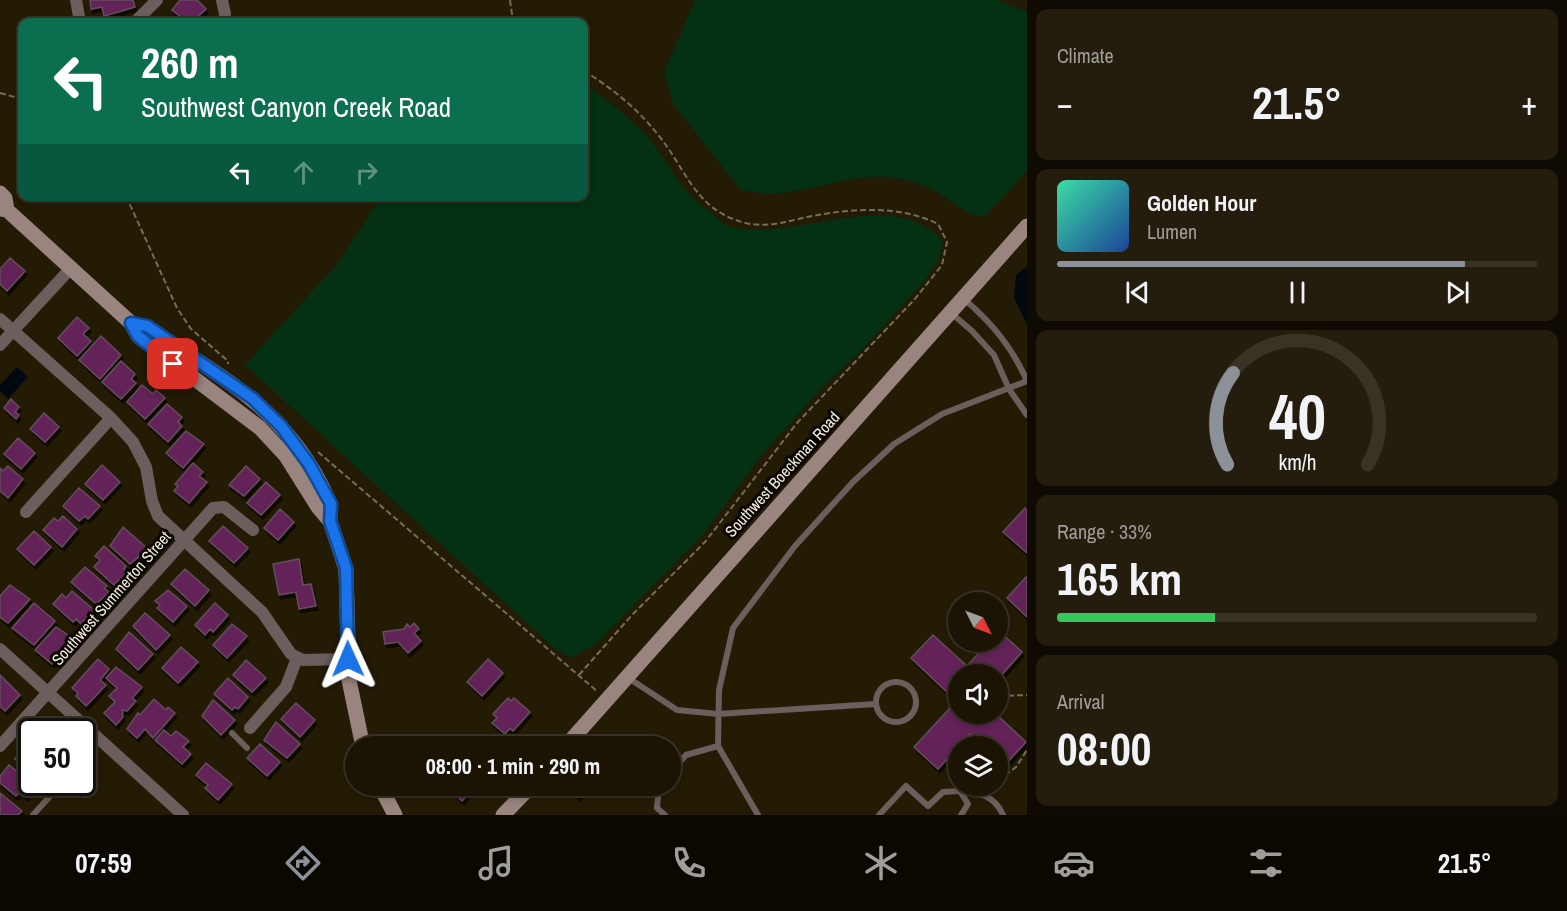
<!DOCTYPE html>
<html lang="en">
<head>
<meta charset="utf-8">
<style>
  body { margin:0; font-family:"Archivo Narrow",sans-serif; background:#241d0e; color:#f1f3f6; height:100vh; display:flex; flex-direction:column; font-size:22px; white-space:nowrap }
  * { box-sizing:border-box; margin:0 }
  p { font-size:20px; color:#a09e9a }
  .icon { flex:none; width:33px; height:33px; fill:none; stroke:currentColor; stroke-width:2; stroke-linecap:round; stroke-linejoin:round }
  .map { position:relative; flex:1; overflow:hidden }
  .sheet { display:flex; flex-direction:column; gap:9px; padding:9px; background:#0f0b02; width:540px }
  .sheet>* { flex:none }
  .guide { position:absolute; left:18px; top:18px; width:570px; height:183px; border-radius:12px; box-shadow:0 3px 9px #0003,0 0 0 2px #393326; background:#0b6e4f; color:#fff; overflow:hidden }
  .needle { width:39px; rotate:132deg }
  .fabs { position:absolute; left:948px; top:592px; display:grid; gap:12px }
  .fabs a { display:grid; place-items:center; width:60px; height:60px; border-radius:50%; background:#1b1404; box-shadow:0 3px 9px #0003,0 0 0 2px #393326; font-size:30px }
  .speed { position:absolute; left:18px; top:718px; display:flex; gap:12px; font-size:30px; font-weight:700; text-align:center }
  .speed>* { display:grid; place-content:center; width:78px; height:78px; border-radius:50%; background:#1b1404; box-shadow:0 3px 9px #0003,0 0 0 2px #393326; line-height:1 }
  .speed .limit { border:3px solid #111; border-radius:9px; background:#fff; color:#111 }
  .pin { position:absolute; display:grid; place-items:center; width:51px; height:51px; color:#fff; margin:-26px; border-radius:12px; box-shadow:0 3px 9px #0006 }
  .me { position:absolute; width:66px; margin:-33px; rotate:359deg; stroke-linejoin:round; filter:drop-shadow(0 0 4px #0008) }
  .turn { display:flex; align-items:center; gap:21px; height:126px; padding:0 24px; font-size:27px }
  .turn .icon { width:78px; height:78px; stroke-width:2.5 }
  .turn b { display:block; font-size:42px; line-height:51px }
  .lanes { display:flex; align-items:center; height:57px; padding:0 24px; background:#0003; justify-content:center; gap:30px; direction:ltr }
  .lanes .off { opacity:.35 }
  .big { font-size:45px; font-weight:700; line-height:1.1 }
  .sheet .widget { flex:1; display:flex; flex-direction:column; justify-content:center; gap:9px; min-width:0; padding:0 21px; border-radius:12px; background:#241d0e }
  .sheet .dial { align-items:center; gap:0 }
  .dial svg { height:156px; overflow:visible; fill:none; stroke:#393326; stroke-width:7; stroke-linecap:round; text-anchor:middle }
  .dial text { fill:#f1f3f6; stroke:none }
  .song { display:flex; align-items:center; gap:18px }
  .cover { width:72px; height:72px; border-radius:9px; background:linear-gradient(135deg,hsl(160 70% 55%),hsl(220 70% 35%)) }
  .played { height:6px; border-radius:3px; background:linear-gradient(90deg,#8c9099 85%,#393326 85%) }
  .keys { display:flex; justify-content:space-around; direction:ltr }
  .heat { display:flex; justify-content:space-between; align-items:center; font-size:33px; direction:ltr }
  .charge { height:9px; border-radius:4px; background:linear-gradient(90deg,#34c759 33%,#393326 0) }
  .trip { position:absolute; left:345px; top:736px; width:336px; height:60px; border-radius:30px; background:#1b1404; box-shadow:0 3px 9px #0003,0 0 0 2px #393326; font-weight:700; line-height:60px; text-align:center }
  .dock { display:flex; height:96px; justify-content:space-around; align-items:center; background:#0b0802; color:#a09e9a }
  .dock .icon { width:42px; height:42px }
  .dock .selected { color:#8c9099 }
  .dock b { font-size:27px; color:#f1f3f6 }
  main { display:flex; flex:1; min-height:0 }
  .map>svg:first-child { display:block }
</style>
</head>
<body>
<main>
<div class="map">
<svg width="1027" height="815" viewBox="0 0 1027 815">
  <defs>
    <filter id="shadow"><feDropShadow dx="2" dy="4" stdDeviation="0" flood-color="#0009"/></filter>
  </defs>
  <rect width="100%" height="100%" fill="#241b05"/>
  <!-- grass -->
  <path fill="#043013" d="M695,0H997L1027,12V171L985,216C960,215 951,197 929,188C919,183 901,178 890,177C839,172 790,205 740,189L673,104L664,72Z
    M584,83C603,98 624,112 640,129C660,149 670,170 686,191C693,200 705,208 714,215C718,219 723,225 728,226C790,245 891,183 943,241L939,258L926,279L862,350L826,383L760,457L706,531L597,643L571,658L554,648L245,365L337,264L381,197L584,196Z"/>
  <!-- water -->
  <path fill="#010910" d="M1024,268L1027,269V324L1014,298L1016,275Z
    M17,367L28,377L8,399L0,391V385Z"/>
  <!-- building -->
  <path fill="#632159" stroke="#644e5f" stroke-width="1.5" filter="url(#shadow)" d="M90,0H133L135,7L104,16L102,7L91,9Z
    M180,0H197L206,9L192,22H188L172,10Z
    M10,258L25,271L7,291L0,284V269Z
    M77,317L89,328L83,334L91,341L77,356L58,338Z
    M101,336L121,355L100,379L79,360Z
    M121,361L135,374L131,379L136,383L121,399L102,382Z
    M142,385L153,394L156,390L165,398L145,419L127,402Z
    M11,399L19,407L15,412L19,415L16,419L4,408Z
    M167,404L182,417L178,422L182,426L168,442L148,424Z
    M44,413L59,427L45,442L30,429Z
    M186,431L204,444L183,468L166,453Z
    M18,438L35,453L21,469L4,454Z
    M193,463L203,472L199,476L207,482L189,503L174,491L178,486L175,484Z
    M102,465L120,482L103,500L85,484Z
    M8,466L23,479L8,498L0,491V468L3,471Z
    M246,466L260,479L244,496L229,485Z
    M266,482L280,495L261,515L247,503Z
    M79,488L100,506L88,519L85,516L79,521L63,506Z
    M1025,508L1027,510V553L1003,532Z
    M280,509L294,522L278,540L264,528Z
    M63,516L77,529L62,547L43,530L54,518L58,521Z
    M223,526L248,548L234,563L209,541Z
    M123,527L148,549L130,564L110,546Z
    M34,531L51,547L34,565L17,549Z
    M104,546L126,566L124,569L127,572L114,585L94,567L100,560L95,556Z
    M299,559L303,585L311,584L316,606L299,609L296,592L279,595L273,564Z
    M85,567L107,586L104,588L109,592L96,604L71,582Z
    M185,569L209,590L195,606L171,584Z
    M1027,576V617L1007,598Z
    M10,585L30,599L8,623L0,617V596Z
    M168,590L187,606L173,622L157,608L160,605L155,601Z
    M72,591L94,610L81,624L76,619L73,622L53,604L62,594L66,598Z
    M34,603L55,621L34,645L12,628Z
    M215,603L228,615L213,632L210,629L205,635L195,625Z
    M145,613L170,635L156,650L133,626Z
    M414,623L419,629L414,633L421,641L408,653L398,642L385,644L383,632L404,629L407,624L410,627Z
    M232,624L247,636L227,658L213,645Z
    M56,627L74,639L52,664L35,650Z
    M999,631L1022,652L998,679V675H958V714H996L1026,742L1004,766L998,759V747H984L970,734L938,769L914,747L950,708L947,698L950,695L911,658L933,635L967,666L989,642H998Z
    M129,632L153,654L138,670L116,649Z
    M181,647L198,662L178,683L162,668Z
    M98,659L109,669L100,680L106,685L86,706L76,696L78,693L72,688Z
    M488,659L503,673L482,696L467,682Z
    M246,660L266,678L252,692L233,675Z
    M116,667L142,687L132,698L136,701L127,711L122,710L123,717L116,725L104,713L115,702L109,696L117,688L106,678Z
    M0,675L20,695L5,711L0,706Z
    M228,678L248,697L238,709L235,707L232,710L214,694Z
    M508,698L511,701L514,698L530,712L513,731L510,728L505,734L492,723L497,718L493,714Z
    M154,699L166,710L168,707L175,713L153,738L145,729L137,738L127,729L138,713L140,715Z
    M213,700L235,720L221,735L202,716Z
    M296,703L315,720L300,737L281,719Z
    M48,722L60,732H40Z
    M276,722L300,744L287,758L264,740Z
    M164,730L171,736L176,731L189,741L183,747L191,754L182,764L155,740Z
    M29,742L32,744V772L15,759Z
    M260,744L280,762L267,776L247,758Z
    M206,763L232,784L218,800L205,788L208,785L196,775Z
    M9,765L35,786L26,797L20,792L16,796L0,783V776Z
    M446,786H475L462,801Z
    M572,786H581L584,789L578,797L569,789Z
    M0,793L22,811L18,815H0Z"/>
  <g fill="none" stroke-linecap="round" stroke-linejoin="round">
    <!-- path -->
    <path stroke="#756d5a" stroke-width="2" stroke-dasharray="6 3" stroke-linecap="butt" d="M510,0L513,22
      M0,93L22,99
      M126,196L177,308L191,329L228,361V364
      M318,452L598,692
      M579,675L632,615L705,542L797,423L914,300L942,265L947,242L938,224C902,206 857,208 818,215C792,219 769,230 742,222C695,209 686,169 659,136C640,111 611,87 584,71
      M999,696L1027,695
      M998,781L1016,767L1027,750"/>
    <!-- service -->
    <path stroke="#6b5e5c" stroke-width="6" d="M964,299C992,323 1012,347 1027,381
      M951,313L972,331L994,355L1009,389L1027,415
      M627,677L677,710L718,714L876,704
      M876 702a20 20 0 1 1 40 0a20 20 0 1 1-40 0Z
      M232,733L247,748
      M82,760L88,754
      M670,773L686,755L718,746
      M659,786L657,808L665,815
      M960,791C979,792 995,796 1003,815
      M33,815L62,783
      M758,815L718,746L719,690L733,628L795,546L853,482L894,444L942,414L1027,381
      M879,815L906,786L928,806L943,792L960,791L968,804L961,815"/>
    <!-- minor -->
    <path stroke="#6b5e5c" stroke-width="12" d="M76,0L80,22
      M222,0L225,14L224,22
      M135,22L157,0
      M0,319L111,418L133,442L146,467L152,501L158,516L262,612L291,654L303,660L348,659
      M0,345L71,268
      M26,512L111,418
      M0,649L183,815
      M250,728L286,687L297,658
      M0,746L213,508L224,507L253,530"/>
    <!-- secondary -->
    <path stroke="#998480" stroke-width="15" d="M0,193L5,198L7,210
      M0,209L7,210L131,323L138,336L260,428L286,456L318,507L330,521L346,569L349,680L363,747
      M131,323C152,327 164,340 182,351C235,384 280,415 313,470C323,488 331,500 330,521
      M565,747L1027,226
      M380,786L395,815
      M503,815L531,786"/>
  </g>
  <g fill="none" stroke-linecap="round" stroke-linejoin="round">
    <!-- route casing -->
    <g stroke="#114b97" stroke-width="15">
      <path id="route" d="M173,364L138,336L131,323L147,326L252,398L281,426L309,464L331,504L330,521L346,568L348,659"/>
    </g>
    <!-- route -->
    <use href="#route" stroke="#1a73e8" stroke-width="10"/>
  </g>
  <g text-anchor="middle" stroke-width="6" stroke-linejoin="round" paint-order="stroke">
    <!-- street labels -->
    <g font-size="16" fill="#f4eee1" stroke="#0a0601">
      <text transform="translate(782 474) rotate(-48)" y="6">Southwest Boeckman Road</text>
      <text transform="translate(111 598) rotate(-49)" y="6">Southwest Summerton Street</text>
    </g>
  </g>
</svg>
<div class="fabs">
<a><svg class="needle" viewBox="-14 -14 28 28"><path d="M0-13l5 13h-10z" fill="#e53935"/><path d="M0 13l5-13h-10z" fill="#a09e9a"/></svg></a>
<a><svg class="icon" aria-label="sound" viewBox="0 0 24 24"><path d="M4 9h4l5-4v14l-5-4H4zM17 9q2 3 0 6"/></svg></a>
<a><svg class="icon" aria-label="layers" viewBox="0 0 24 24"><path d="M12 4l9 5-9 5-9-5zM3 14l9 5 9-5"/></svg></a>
</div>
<div class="speed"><div class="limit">50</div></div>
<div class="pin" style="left:173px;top:364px;background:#d93025"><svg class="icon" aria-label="arrive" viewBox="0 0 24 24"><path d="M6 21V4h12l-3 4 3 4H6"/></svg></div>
<svg class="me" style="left:348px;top:659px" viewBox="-20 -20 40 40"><path d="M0-17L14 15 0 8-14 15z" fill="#1a73e8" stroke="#fff" stroke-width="4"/></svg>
<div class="trip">08:00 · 1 min · 290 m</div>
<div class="guide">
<div class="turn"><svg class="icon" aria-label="left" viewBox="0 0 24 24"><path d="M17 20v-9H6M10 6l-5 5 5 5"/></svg><div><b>260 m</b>Southwest Canyon Creek Road</div></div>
<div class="lanes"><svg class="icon" aria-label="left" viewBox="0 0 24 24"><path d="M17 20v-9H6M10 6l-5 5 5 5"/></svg><svg class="icon off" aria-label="ahead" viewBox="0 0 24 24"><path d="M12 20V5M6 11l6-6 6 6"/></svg><svg class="icon off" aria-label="right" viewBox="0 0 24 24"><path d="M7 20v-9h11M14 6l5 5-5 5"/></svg></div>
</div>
</div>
<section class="sheet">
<div class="widget"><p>Climate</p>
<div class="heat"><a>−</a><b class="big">21.5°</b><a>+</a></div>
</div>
<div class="widget">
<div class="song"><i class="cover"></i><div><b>Golden Hour</b><p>Lumen</p></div></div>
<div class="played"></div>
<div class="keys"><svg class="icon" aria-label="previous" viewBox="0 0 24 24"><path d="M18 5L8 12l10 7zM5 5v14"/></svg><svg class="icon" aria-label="pause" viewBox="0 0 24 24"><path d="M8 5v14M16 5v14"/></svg><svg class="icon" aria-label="next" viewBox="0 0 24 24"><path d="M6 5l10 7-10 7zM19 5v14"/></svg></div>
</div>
<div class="widget dial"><svg viewBox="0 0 100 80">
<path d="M14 69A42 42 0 1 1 86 69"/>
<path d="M14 69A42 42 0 0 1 17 22" stroke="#8c9099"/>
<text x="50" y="56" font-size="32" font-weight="700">40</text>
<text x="50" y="72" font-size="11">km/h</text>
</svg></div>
<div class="widget"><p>Range · 33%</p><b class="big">165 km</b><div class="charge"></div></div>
<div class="widget"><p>Arrival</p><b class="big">08:00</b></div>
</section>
</main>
<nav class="dock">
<b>07:59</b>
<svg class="icon selected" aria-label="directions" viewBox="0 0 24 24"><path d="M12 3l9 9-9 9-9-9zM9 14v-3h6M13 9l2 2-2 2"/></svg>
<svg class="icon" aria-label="music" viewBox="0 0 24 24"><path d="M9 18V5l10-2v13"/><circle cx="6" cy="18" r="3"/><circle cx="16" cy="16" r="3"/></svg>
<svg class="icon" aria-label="phone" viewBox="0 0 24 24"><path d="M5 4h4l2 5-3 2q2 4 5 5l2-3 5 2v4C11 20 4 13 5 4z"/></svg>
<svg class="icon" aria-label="climate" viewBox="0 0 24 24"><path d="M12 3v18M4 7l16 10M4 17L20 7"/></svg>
<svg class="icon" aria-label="car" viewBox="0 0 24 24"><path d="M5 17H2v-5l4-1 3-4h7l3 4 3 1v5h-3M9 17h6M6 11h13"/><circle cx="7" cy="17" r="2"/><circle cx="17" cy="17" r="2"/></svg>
<svg class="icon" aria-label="filters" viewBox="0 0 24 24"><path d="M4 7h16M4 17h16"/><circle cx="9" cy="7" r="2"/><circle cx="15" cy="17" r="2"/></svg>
<b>21.5°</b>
</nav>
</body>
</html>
